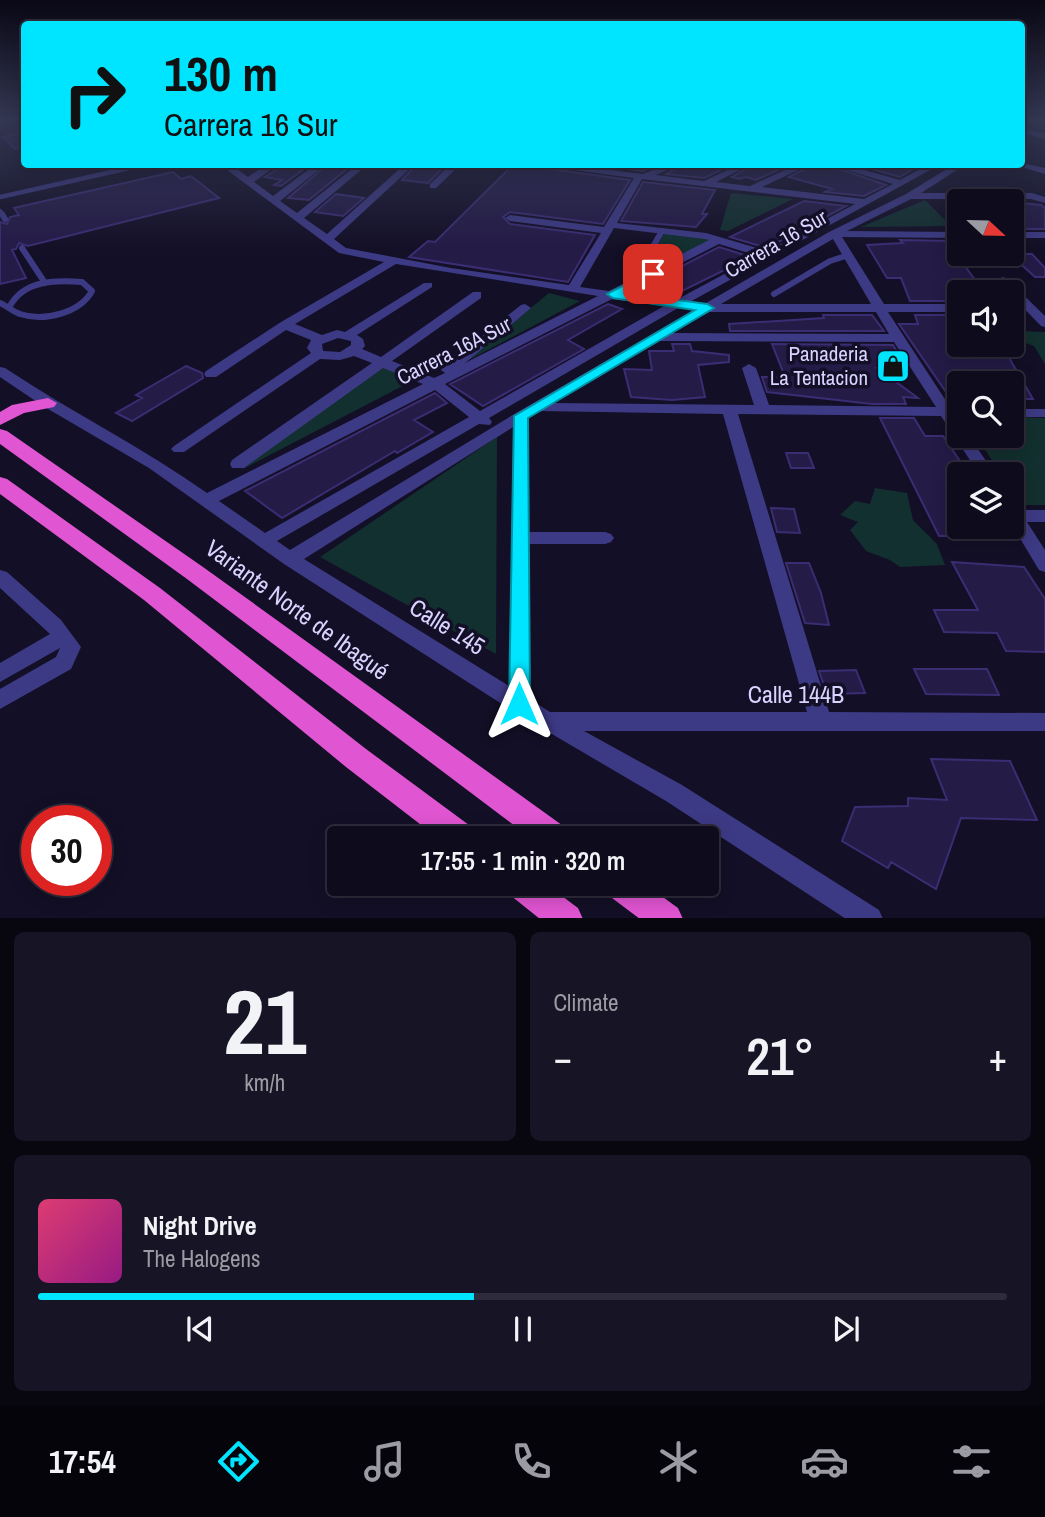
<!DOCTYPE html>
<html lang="en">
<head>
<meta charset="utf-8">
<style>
  body { margin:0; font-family:"Archivo Narrow",sans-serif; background:#171425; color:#f1f3f6; height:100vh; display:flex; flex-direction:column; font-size:26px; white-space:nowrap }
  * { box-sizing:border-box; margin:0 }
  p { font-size:23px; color:#9b9ba3 }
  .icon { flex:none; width:38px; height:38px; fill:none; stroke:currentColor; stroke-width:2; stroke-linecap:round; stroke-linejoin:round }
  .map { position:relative; height:918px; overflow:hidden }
  .details { display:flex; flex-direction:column; gap:14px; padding:14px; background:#08060f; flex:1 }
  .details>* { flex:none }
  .top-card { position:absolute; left:21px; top:21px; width:1004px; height:147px; border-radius:7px; box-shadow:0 4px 18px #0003,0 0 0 2px #2e2b3b; background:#00e5ff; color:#111; overflow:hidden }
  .needle { width:46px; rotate:112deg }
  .tools { position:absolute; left:947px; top:189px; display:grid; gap:14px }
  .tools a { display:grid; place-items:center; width:77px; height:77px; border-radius:7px; background:#0e0b1c; box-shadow:0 4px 18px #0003,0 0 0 2px #2e2b3b; font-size:35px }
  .speed { position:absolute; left:21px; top:805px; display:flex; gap:14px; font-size:35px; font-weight:700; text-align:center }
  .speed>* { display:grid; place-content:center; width:91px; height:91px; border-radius:50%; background:#0e0b1c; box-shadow:0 4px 18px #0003,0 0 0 2px #2e2b3b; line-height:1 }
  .speed .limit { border:10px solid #d22; background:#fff; color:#111 }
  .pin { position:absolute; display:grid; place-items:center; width:60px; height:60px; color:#fff; margin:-30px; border-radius:14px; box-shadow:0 4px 10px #0006 }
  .me { position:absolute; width:77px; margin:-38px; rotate:0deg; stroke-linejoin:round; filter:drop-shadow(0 0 5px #0008) }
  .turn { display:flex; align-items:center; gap:24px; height:147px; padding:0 28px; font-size:32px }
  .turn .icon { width:91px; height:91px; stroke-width:2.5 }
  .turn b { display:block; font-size:49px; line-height:60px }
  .big { font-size:52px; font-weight:600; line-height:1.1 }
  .details .widget { flex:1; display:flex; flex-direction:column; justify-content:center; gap:10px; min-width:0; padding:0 24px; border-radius:10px; background:#171425 }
  .details .dial { align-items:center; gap:0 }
  .dial b { font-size:91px; line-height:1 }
  .song { display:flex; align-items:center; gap:21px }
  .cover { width:84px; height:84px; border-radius:10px; background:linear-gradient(135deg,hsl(340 70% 55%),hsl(310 70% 35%)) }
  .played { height:7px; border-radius:4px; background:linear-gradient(90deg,#00e5ff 45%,#2e2b3b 45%) }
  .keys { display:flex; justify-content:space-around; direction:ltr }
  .heat { display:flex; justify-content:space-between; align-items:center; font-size:38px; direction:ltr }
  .details .tiles { flex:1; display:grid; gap:14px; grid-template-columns:1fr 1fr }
  .widget:last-child { grid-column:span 2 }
  .trip { position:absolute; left:327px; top:826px; width:392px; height:70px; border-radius:7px; background:#0e0b1c; box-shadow:0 4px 18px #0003,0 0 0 2px #2e2b3b; font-weight:600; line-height:70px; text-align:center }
  .menu { display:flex; height:112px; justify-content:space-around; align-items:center; background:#06040b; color:#9b9ba3 }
  .menu .icon { width:49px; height:49px }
  .menu .active { color:#00e5ff }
  .menu b { font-size:32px; color:#f1f3f6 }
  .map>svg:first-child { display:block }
</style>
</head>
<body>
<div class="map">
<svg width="1045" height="919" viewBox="0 0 1045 919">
  <rect width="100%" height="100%" fill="#130f26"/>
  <!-- green -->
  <path fill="#12302f" d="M731,193L793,199L728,231L720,230Z
    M925,200L951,226L861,227Z
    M665,233L712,239L639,276Z
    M549,293L580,301L465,362Z
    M1012,331L1045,332V364L1034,346L1020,341Z
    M382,363L416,379L241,470Z
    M1012,417L1045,418V505H1021L1012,490V474H1001L976,436H1012Z
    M497,437L496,654L320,557Z
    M875,488L907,493L913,520L937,544L945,565L900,567L890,560L866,551L850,530L858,522L840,515L855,501L870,504Z"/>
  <!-- building -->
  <path fill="#241b47" stroke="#3b2d73" stroke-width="2" d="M24,132V147L15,149L3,137Z
    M285,164H311L281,186L274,185L282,180L265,177Z
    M328,164H353L309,200L288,198Z
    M417,164H447L428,183L402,180Z
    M514,164L630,180L603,224L510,212L503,217L510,224L595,235L568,282L409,257L428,241L435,242Z
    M587,164H616L625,167L632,164H660L643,171Z
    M684,164H733L704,178L666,174Z
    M755,164H791L756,180L746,177L739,179L732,177Z
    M814,164H825L886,185L864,196L825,192L832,189L789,177Z
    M854,164H921L900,177Z
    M173,172L181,179L191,176L219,198L28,246L19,243L16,249L12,250L26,278L0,284V222L7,224L10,217L19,215L14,208Z
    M643,182L715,190L702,214H707L696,227L621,221Z
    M336,194L364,198L343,216L315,212Z
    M804,201L846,206L767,248L730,237Z
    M1012,202L1041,205L1045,208V229H1012Z
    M900,240L953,241L958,254H956L984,292H959V301H910L901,278H887L867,245L903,243Z
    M719,247L751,257L676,294L647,284Z
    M1010,254H1032L1045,268V277H1035Z
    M608,304L622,309L568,340L584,349L483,406L450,384Z
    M823,315H872L884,331H730L729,324L824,318Z
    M915,315H959V345H997L1008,356L1033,399H1012V383H959V405H955L899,324H918Z
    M672,344H690L692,351L729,355V362L698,365L705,397L672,400L631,397L624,369L652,370L649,351H674Z
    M772,344L893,345L908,369L877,368L918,398L903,397L906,404H872L767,392L762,377H785Z
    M186,366L202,373L203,378L132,421L116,413L142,398L136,395Z
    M435,393L447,403L414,420L433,432L397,453L395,451L282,518L245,491Z
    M880,418H914L925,436H943L968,473H959V536H939Z
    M786,453H808L814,468H791Z
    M771,508L794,509L800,533L777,532Z
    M952,562L1024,567L1045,599V652L1006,651L997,633L944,632L934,610H978Z
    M786,563H809L821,593L829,625L805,623Z
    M914,669H987L999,695L926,694Z
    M856,670L865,693L827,694L819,671Z
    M931,759L1010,761L1037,820L961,818L936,889L891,862L888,868L842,841L855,807L908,806V798L947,800Z"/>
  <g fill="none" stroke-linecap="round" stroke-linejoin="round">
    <!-- service-far1 -->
    <path stroke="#3d3a85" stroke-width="4.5" d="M0,197L147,164
      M0,211L3,216"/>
    <!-- service -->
    <path stroke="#3d3a85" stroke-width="6" d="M2,214L5,219
      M22,248L45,283
      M631,285L662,231
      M774,294L830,261L849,255
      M0,303C7,306 13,312 20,314C44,322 80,313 92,291L82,282C56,280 24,280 10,306"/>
    <!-- minor -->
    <path fill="#3d3a85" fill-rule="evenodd" d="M1022,129L1045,133V139L1022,133Z
      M1022,163L1045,168V174L1012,164Z
      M219,164H230L248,177L267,164H278L254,182L273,196L316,164H326L280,201L297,213L358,164H368L304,218L327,234L405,164H415L334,239L346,248L451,268L569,285L601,233L510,221L505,218L510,215L604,227L634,178L529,164H561L643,174L668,164H681L656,175L704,181L740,164H752L716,182L750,186L798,164H811L762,187L864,199L893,184L827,164H843L900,180L929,164H941L686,304L684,308H678L489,418L492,422L490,425L479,424L277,541L290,550L516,413L829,232L906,194L955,164H966L921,193H1032L1045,197V203L1031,199H911L847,231L959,232V238L842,237L884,304H959V312H888L950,407L959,408V416H956L959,421V436H969L995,474H979L941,416L738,414L829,712L1045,713V731H584L682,785L879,910L883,919H846L666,801L511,710L284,564L149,468L43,406L0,377V367L5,368C71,412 142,447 207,493L423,384L383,368L244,468H232L230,464L232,460L372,363L354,356L340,360L320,359L184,452H174L171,449L174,446L311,353L307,348L311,340L286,330L216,377H206L204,374L206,371L281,322L384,262L339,253ZM642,179L855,204L767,251L706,233L617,223ZM614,228L705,239L709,240L609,291L580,287ZM833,239L871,304H721ZM719,244L758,256L674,301L623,293ZM396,264L598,296L465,363L531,308L525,304L521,305L443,367L441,370L445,373L434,378L392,361L481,298V292H473L381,357L362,349L365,346L363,339L357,335L432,287V283H424L345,332L337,330L322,335L295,324ZM612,299L664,306L480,411L445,384ZM709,312H876L889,334L672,333ZM338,338L351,341V345L340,352L323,351L322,344ZM659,341L894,342L936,407L769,405L756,368L749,364L742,368L754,405L554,403ZM435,390L469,417L265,533L219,501ZM539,411L723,414L807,712H550L530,699L529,544H605L611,542L614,538L611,534L605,532H529L528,418ZM513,427L509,686L304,559Z
      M451,164H461L436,188H430V184Z
      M1012,232H1045V238H1012Z
      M1003,277L1007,279L1045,316V327L1041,326L1012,296V292H1008L999,283V279Z
      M1012,409H1045V417H1012Z
      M1012,506L1019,510H1045V522H1027L1045,550V572L1039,570L1012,525Z
      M0,570L7,572L61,620L81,647L71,669L0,709V689L56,657L60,648L0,682V663L50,634L0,588Z"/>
    <!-- trunk -->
    <path fill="#e055d1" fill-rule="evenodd" d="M48,398L57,403L54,407L24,413L0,425V412L12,405Z
      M0,429L7,431L203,567L566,828L570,838H531L187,579L0,444Z
      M0,477L7,479L160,588L366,749L473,828L477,838H438L346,767L144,600L0,494Z
      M506,884H546L578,908L583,919H540L510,895Z
      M604,884H645L678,908L683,919H640L608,895Z"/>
  </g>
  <!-- sky -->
  <linearGradient id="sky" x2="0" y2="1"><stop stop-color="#0a0815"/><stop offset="0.48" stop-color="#333752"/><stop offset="1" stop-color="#333752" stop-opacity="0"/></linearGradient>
  <rect width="1045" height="250" fill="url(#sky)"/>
  <!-- route -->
  <path fill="#00e5ff" stroke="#0095a6" stroke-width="2" d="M653,270L659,274L657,276L626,293L707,304L714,308L528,418L530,704L527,710L519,713L512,710L509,704L514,416L695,310L613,298L607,294Z"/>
  <!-- icons -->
  <defs>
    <g id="shop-square" transform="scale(1.75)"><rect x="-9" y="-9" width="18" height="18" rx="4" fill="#00e5ff" stroke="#130f26"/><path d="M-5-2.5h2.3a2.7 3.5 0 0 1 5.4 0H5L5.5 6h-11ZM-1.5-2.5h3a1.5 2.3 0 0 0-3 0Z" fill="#111"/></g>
  </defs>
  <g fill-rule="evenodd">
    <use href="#shop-square" x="893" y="366"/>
  </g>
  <g text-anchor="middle" stroke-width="7" stroke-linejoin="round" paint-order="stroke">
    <!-- street labels -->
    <g font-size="21" fill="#d9d4ff" stroke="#130f26">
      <text transform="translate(776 244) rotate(-30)" y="7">Carrera 16 Sur</text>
      <text transform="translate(454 351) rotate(-27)" y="7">Carrera 16A Sur</text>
    </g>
    <!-- poi labels -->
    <g font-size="21" fill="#d9d4ff" stroke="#130f26" text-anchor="end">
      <text x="868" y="361">Panaderia<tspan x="868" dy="24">La Tentacion</tspan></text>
    </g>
    <!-- near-street labels -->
    <g font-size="24" fill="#d9d4ff" stroke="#130f26">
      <text transform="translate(297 610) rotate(36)" y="8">Variante Norte de Ibagué</text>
      <text transform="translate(447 627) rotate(32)" y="8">Calle 145</text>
      <text x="796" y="703">Calle 144B</text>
    </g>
  </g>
</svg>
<div class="tools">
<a><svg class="needle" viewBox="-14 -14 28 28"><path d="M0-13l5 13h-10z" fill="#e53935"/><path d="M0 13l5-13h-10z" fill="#9b9ba3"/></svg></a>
<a><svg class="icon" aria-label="sound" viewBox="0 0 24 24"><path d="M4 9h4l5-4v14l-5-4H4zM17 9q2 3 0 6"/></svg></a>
<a><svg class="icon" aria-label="search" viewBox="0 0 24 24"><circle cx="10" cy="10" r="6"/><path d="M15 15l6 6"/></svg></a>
<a><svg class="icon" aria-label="layers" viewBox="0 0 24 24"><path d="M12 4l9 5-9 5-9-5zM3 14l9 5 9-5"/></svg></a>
</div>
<div class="speed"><div class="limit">30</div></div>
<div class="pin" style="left:653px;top:274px;background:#d93025"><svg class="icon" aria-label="arrive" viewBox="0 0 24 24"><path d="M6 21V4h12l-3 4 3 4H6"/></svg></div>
<svg class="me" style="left:519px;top:704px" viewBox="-20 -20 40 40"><path d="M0-17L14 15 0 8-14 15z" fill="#00e5ff" stroke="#fff" stroke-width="4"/></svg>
<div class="trip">17:55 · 1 min · 320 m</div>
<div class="top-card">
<div class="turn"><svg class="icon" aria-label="right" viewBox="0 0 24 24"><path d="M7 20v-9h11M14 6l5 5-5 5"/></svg><div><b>130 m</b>Carrera 16 Sur</div></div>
</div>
</div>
<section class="details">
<div class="tiles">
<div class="widget dial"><b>21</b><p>km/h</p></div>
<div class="widget"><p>Climate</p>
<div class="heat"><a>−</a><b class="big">21°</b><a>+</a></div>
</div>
<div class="widget">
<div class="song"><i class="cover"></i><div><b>Night Drive</b><p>The Halogens</p></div></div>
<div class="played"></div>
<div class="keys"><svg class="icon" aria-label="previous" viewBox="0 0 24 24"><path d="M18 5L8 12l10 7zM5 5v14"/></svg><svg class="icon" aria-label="pause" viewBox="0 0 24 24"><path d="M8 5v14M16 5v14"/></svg><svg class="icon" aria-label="next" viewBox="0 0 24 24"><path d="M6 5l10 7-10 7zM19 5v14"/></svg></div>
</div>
</div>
</section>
<nav class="menu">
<b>17:54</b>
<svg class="icon active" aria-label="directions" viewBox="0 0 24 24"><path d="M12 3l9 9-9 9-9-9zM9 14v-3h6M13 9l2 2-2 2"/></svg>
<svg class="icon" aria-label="music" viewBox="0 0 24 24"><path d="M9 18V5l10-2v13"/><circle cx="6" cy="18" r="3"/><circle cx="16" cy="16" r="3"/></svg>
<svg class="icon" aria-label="phone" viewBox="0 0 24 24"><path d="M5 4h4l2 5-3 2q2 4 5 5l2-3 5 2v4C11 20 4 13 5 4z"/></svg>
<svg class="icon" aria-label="climate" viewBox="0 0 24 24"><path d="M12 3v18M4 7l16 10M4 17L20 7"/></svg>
<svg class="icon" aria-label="car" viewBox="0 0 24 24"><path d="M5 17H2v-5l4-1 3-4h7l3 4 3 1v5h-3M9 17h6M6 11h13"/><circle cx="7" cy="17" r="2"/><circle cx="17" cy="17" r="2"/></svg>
<svg class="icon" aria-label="filters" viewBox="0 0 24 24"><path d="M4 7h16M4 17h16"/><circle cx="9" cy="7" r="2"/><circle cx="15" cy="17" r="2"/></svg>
</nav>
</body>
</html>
